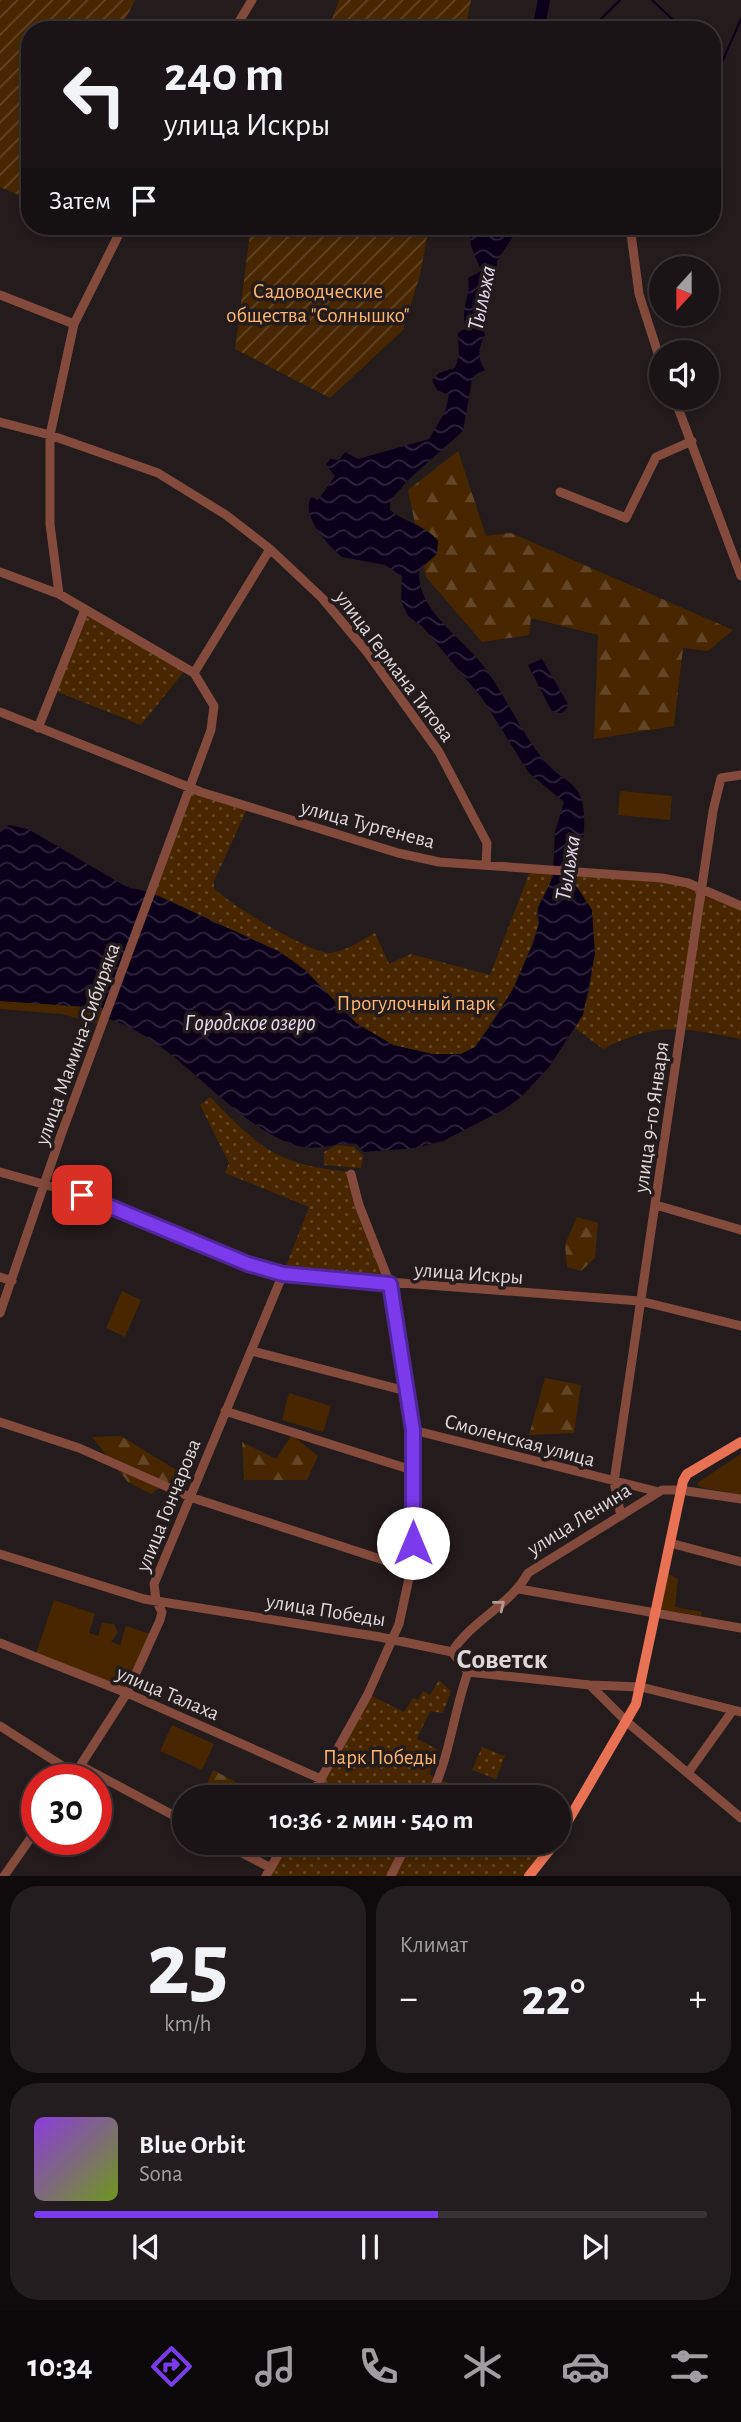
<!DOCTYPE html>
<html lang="ru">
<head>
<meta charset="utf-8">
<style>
  body { margin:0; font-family:"Alegreya Sans",sans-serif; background:#241d1f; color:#f1f3f6; height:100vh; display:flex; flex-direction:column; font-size:26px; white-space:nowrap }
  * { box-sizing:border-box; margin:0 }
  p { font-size:23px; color:#a09ea1 }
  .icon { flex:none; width:38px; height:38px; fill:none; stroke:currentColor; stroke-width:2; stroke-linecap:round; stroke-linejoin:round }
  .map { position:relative; height:1876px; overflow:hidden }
  .side { display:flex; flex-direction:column; gap:10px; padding:10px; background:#0f0b0c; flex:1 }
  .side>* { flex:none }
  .guide { position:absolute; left:21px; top:21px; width:700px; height:214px; border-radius:28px; box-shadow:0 4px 10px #0003,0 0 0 2px #393335; background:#1b1416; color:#f1f3f6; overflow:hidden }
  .needle { width:46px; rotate:201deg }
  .buttons { position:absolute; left:649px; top:256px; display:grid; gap:14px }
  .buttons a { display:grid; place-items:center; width:70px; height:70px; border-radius:50%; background:#1b1416; box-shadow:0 4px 10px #0003,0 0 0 2px #393335; font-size:35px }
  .speed { position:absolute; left:21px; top:1764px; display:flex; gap:14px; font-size:35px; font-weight:700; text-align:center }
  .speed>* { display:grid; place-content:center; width:91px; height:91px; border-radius:50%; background:#1b1416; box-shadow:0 4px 10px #0003,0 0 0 2px #393335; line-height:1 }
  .speed .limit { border:10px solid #d22; background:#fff; color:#111 }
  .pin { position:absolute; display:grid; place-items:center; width:60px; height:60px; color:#fff; margin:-30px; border-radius:14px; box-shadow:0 4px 10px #0006 }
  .me { position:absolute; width:77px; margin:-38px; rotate:0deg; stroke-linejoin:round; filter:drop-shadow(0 0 5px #0008) }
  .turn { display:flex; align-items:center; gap:24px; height:147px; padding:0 28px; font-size:32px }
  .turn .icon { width:91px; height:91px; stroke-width:2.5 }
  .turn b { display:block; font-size:49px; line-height:60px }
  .then { display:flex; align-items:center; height:66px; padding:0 28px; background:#0003; gap:14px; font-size:26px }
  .big { font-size:52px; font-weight:700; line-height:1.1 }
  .side .tile { flex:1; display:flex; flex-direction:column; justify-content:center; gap:10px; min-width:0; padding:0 24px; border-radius:28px; background:#241d1f }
  .side .dial { align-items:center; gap:0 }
  .dial b { font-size:91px; line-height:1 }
  .song { display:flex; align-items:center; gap:21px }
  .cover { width:84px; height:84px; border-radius:10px; background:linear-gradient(135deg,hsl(270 70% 55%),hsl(80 70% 35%)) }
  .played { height:7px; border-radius:4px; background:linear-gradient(90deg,#7c3aed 60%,#393335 60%) }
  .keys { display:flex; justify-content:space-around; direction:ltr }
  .heat { display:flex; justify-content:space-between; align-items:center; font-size:38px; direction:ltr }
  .side .tiles { flex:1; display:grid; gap:10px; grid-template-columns:1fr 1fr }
  .tile:last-child { grid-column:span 2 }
  .trip { position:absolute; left:172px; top:1785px; width:399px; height:70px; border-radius:35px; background:#1b1416; box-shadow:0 4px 10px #0003,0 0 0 2px #393335; font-weight:700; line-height:70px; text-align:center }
  .menu { display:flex; height:112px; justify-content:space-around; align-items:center; background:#0b0809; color:#a09ea1 }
  .menu .icon { width:49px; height:49px }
  .menu .on { color:#7c3aed }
  .menu b { font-size:32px; color:#f1f3f6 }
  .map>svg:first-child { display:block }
</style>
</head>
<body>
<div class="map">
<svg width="741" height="1876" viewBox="0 0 741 1876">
  <defs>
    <pattern id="forest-firs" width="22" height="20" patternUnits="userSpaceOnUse" patternTransform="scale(1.75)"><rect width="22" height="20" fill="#482700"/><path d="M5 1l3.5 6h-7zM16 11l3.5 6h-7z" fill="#624625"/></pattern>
    <pattern id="park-dots" width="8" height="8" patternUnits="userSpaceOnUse" patternTransform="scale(1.75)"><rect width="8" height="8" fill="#482700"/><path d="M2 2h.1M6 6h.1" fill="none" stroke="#624625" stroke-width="1.8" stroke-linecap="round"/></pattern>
    <pattern id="garden-furrows" width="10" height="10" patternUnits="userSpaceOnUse" patternTransform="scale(1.75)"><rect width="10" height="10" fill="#482700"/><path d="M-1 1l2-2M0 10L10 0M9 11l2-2" fill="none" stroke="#624625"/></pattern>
    <pattern id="water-waves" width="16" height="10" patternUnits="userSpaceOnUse" patternTransform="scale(1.75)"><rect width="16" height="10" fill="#0b001b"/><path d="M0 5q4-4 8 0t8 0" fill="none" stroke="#2e243c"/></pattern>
  </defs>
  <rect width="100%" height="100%" fill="#241b1d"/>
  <!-- grass -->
  <path fill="#482700" d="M620,791L672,796L670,820L618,815Z
    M0,1001L93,1006L101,1008L104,1017L98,1024L62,1014L0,1009Z
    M122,1291L141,1300L125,1337L106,1328Z
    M289,1393L331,1406L323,1432L282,1420Z
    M741,1454V1495L700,1487L697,1483Z
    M667,1573L678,1579L675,1607L702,1612L701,1616L661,1609Z
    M54,1600L95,1614L89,1633L98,1636L102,1623L114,1624L118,1633L111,1642L120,1645L126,1626L153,1635L127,1693L35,1657Z
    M172,1725L214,1744L202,1770L160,1751Z"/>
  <!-- forest -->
  <path fill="url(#forest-firs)" d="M458,451L486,536L511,533L733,630L708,651L683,648L674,726L594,739L598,635L531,618L529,635L482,642L426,577L408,490Z
    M577,1217L598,1223L595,1258L581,1271L567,1267L565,1245Z
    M545,1378L581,1385L574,1433L529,1435Z
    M292,1435L318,1456L307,1480H244L242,1442L276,1459Z
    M121,1436L181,1473L151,1494L128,1482L92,1437Z
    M213,1770L249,1789L246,1797H201Z"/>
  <!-- park -->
  <path fill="url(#park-dots)" d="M84,612L186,669L141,725L53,690Z
    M190,787L248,807L214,881V888C227,903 312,955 331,953C346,951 362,940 375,933L389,964L411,954L490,975L531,869L553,871L547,892L540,902L536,915L539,923L532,944L513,989L475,1047L461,1054H432L393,1045L356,1023L305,970L280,952L152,893Z
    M572,872L662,878L741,906V1039C682,1028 659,1021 603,1049L575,1028C595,997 600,929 582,896C578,887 570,884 572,872Z
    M210,1097C261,1149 275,1164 350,1172L390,1284L283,1274L309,1207L225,1173L229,1163L200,1105Z
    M337,1145L354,1147L363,1156L361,1168L324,1165V1152Z
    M439,1680L451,1691L443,1713L430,1711L417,1739L437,1749L429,1775L483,1797H311L368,1694L404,1712L413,1698L418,1700L423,1691L430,1695Z
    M482,1747L505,1756L496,1779L472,1770Z
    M285,1843H555L529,1876H266Z"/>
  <!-- garden -->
  <path fill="url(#garden-furrows)" d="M0,0H135L120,30H30V200L0,187Z
    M339,0H471L465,30H328Z
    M251,226H429L420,275L403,330L330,398L235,349Z"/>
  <!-- water -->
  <path fill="url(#water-waves)" d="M469,226H529L514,235L497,261L496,282L488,290L486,300L489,308L483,329L485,335C478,347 477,359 485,370L475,375L472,380L463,431L408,480L390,501V510C405,523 425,524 438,541L437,554L419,570C417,607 453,631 476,657C505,690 520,736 551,768C561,778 576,783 581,798C586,815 585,835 580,851L573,853L571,878L592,910L595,954L583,1015L549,1067L521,1097L503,1110L443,1141L415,1148L363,1152L357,1144C333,1141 320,1153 295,1145C226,1122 180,1040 104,1017L101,1008L0,1001V831L9,825L28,829L125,886L152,893L280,952L305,970L356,1023L393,1045L432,1054H461L475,1047L491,1025L513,989L533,944L539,923L538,908L553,877L555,832L564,802L529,773L482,698L422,626L408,616L401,601L402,576L385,565L342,557C328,545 301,517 311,497L318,500L335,476L326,465L330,459L339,460L345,452L358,459L429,439L445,412L449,395L437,390L432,380L439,373L455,368L459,356L458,333L466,328C459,310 472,295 468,278L481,271L471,246Z
    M542,659L569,706L562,713L552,712L528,665Z"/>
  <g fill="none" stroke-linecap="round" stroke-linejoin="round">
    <!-- stream -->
    <path stroke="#0b001b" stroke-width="2" d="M652,0L684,30
      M539,29L540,30
      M590,30L620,0
      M712,57L722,62L741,19"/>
    <!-- river -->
    <path stroke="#0b001b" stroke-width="12" d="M538,30L544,0"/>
    <!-- minor -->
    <path stroke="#844a3b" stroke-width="9" d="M234,30L252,0
      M630,226L639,294L662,366
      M0,295L74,324
      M674,397L741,576
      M0,422L50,435L158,473L226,515L270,549L322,598L367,652L439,752L487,843L486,865
      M560,492L626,518L656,457L692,441
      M0,572L59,594L194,673L214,706L211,730L61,1135L0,1313
      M59,594L50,524V435L74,324L123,226
      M194,673L270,549
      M0,712L201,792L398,853L439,862L662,878L688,883L741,906
      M38,728L84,612
      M0,1172L82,1195L221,1255L283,1274L640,1301L741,1326
      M656,1205L741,1230
      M0,1277L12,1281
      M252,1351L406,1391
      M225,1411L412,1470
      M0,1422L79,1448L190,1497L411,1569
      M413,1430L659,1492
      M621,1516L614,1482L713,811L721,778L741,775
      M670,1543L741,1562
      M0,1554L144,1599L380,1637L452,1652L468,1672L590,1685L627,1722L741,1818
      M519,1589L741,1628
      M0,1643L127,1693L321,1779
      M452,1652C473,1619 510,1606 528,1573L662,1490H680L741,1499
      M590,1685L641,1687L741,1712
      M0,1726L75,1774
      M81,1766L184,1821
      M688,1773L733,1710
      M71,1780L127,1693L160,1620L162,1612L156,1600L154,1584L283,1274
      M311,1797L368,1694L399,1624L411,1569L413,1543V1430L390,1284L359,1205L351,1174
      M430,1797C450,1757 453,1714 468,1672
      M223,1843L271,1868
      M4,1876L37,1829
      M266,1876L285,1843
      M391,1876L407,1843"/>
    <!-- major -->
    <path stroke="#ea7254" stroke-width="10" d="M558,1838L636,1704L683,1481L687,1474L741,1442
      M529,1876L555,1843"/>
  </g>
  <!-- one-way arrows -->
  <defs><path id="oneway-chevron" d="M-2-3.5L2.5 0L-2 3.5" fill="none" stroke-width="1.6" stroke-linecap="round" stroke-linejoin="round" transform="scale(1.75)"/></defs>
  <use stroke="#b69892" href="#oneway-chevron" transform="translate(500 1605) rotate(-39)"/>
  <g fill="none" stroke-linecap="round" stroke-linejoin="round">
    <!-- route casing -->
    <g stroke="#51269a" stroke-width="18">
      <path id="route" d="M82,1195L248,1264L283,1274L390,1284L413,1430V1543"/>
    </g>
    <!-- route -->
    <use href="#route" stroke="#7c3aed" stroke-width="12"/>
  </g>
  <g text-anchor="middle" stroke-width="7" stroke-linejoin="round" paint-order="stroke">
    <!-- park labels -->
    <g font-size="21" fill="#ffb76e" stroke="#241b1d">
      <text x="318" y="298">Садоводческие<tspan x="318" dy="24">общества "Солнышко"</tspan></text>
      <text x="416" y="1010">Прогулочный парк</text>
      <text x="380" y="1764">Парк Победы</text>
    </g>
    <!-- street labels -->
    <g font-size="21" fill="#ded8d9" stroke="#241b1d">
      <text transform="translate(395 666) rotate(53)" y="7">улица Германа Титова</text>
      <text transform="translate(368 824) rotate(15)" y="7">улица Тургенева</text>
      <text transform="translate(77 1044) rotate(-70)" y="7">улица Мамина-Сибиряка</text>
      <text transform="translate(651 1117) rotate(-82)" y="7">улица 9-го Января</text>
      <text transform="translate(469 1273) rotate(4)" y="7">улица Искры</text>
      <text transform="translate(520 1440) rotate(15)" y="7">Смоленская улица</text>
      <text transform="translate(168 1505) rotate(-68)" y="7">улица Гончарова</text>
      <text transform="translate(579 1519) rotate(-32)" y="7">улица Ленина</text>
      <text transform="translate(326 1610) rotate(9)" y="7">улица Победы</text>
      <text transform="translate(168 1693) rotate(23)" y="7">улица Талаха</text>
    </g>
    <!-- water labels -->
    <g font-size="23" font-style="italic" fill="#e4dbf1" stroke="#241b1d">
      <text transform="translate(481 298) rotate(-78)" y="8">Тыльжа</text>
      <text transform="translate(567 868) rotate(-81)" y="8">Тыльжа</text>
      <text x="250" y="1030">Городское озеро</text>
    </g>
    <!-- district labels -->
    <g font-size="28" font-weight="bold" fill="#ded8d9" stroke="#241b1d">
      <text x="502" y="1668">Советск</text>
    </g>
  </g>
</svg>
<div class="buttons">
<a><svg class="needle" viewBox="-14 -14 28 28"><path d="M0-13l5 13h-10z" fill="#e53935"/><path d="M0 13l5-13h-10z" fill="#a09ea1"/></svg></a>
<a><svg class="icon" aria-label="sound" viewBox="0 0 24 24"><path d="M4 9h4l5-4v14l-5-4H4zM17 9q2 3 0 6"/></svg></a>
</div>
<div class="speed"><div class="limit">30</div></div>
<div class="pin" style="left:82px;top:1195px;background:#d93025"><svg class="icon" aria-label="arrive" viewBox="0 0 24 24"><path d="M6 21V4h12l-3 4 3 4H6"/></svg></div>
<svg class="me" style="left:413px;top:1543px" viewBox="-20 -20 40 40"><circle r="19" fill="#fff"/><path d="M0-13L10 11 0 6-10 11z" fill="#7c3aed"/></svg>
<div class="trip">10:36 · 2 мин · 540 m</div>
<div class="guide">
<div class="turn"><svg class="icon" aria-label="left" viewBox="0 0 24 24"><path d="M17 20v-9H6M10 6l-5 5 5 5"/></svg><div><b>240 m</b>улица Искры</div></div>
<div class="then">Затем<svg class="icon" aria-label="arrive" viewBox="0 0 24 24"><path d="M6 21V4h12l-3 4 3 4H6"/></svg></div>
</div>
</div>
<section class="side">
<div class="tiles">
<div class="tile dial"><b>25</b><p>km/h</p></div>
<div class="tile"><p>Климат</p>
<div class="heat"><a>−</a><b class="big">22°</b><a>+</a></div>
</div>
<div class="tile">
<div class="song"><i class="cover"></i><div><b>Blue Orbit</b><p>Sona</p></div></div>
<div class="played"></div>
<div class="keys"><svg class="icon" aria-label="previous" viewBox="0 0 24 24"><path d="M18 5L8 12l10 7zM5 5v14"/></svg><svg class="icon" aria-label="pause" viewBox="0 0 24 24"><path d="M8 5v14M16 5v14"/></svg><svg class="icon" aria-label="next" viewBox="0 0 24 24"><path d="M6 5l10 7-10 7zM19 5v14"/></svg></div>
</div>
</div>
</section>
<nav class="menu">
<b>10:34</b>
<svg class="icon on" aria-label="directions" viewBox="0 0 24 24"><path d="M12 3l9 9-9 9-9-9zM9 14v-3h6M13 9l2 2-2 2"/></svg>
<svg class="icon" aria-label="music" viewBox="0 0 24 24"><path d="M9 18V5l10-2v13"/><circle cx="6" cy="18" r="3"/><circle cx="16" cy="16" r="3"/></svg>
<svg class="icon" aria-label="phone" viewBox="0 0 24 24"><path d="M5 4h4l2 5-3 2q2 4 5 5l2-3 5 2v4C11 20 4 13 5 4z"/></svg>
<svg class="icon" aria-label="climate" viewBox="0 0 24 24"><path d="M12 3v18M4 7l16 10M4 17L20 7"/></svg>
<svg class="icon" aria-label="car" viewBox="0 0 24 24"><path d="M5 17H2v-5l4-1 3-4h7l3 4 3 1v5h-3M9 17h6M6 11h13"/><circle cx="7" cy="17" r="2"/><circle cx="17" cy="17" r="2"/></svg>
<svg class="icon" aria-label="filters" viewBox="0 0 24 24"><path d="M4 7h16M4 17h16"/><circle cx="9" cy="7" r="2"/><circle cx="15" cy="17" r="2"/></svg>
</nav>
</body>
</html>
